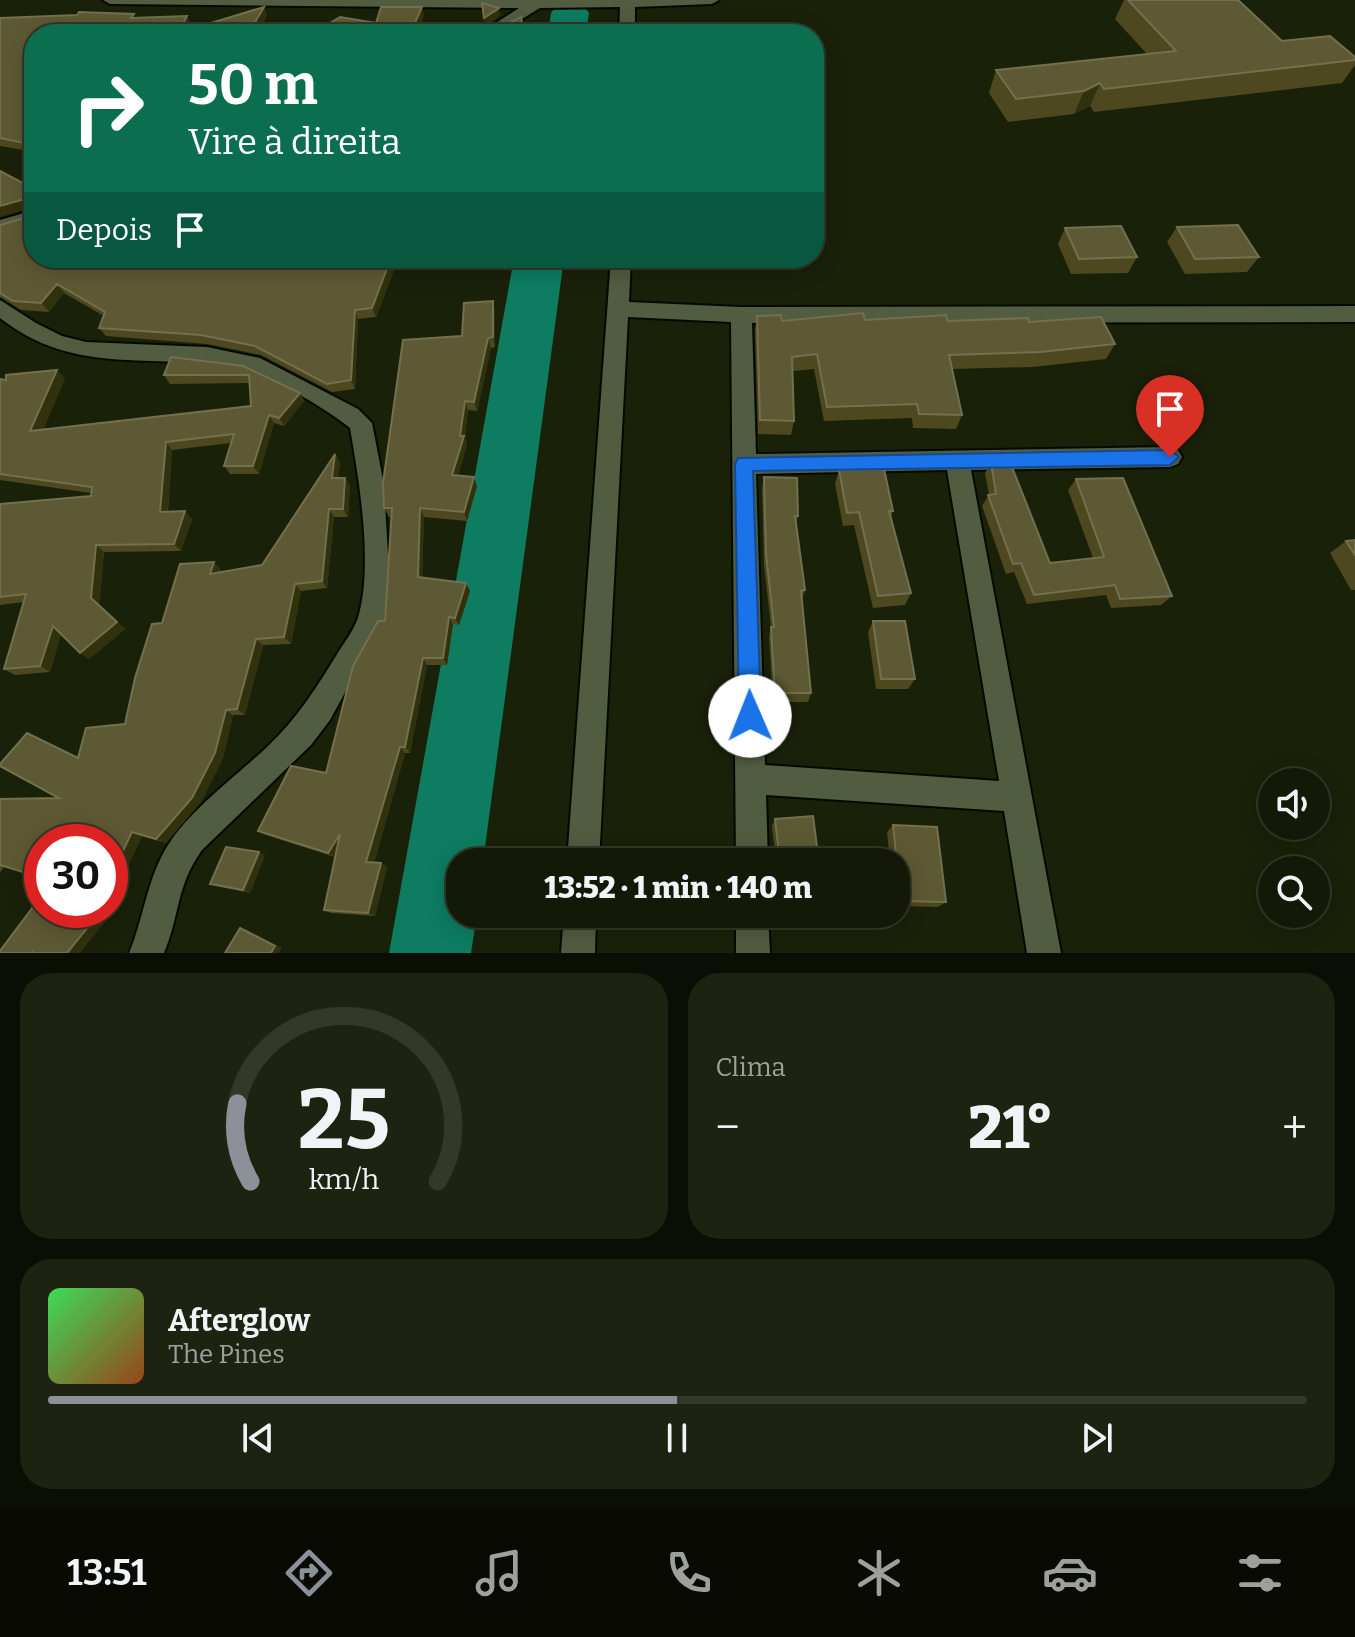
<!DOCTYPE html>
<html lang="pt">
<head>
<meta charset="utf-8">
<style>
  body { margin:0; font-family:Bitter,serif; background:#1d2211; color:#f1f3f6; height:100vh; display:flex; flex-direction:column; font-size:30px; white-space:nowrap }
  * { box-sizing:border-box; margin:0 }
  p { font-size:26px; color:#9da09b }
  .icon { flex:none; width:44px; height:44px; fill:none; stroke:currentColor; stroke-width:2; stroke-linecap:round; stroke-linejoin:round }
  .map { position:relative; height:953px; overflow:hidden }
  .sheet { display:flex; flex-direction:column; gap:20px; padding:20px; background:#0b0e04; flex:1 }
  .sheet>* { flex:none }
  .guide { position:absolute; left:24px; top:24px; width:800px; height:244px; border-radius:32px; box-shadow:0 4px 20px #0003,0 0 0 2px #333828; background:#0b6e4f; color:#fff; overflow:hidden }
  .tools { position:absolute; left:1258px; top:768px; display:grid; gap:16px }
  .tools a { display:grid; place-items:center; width:72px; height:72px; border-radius:50%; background:#141907; box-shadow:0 4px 20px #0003,0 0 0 2px #333828; font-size:40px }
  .speed { position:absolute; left:24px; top:824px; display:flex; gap:16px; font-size:40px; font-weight:700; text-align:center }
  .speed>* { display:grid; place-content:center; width:104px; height:104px; border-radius:50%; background:#141907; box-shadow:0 4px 20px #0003,0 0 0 2px #333828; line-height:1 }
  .speed .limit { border:12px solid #d22; background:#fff; color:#111 }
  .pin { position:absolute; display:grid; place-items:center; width:68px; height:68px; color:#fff; margin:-82px -34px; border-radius:50% 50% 50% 0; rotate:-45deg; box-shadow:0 0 8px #0007 }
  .pin .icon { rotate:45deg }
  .me { position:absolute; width:88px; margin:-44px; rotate:359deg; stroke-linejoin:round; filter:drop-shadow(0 0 6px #0008) }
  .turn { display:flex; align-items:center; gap:28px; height:168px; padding:0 32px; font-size:36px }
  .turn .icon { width:104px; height:104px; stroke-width:2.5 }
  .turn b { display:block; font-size:56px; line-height:68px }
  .then { display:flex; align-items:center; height:76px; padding:0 32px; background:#0003; gap:16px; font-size:30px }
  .big { font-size:60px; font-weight:800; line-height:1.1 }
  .sheet .widget { flex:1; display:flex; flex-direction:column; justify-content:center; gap:12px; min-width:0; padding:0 28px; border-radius:32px; background:#1d2211 }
  .sheet .dial { align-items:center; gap:0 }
  .dial svg { height:208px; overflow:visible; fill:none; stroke:#333828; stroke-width:7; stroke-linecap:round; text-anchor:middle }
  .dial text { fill:#f1f3f6; stroke:none }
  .song { display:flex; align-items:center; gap:24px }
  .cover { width:96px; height:96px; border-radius:12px; background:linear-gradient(135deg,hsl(130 70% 55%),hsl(20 70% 35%)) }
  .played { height:8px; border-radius:4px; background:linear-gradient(90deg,#8c9099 50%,#333828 50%) }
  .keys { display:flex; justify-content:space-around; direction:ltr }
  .heat { display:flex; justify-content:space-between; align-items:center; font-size:44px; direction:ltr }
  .sheet .tiles { flex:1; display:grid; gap:20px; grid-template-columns:1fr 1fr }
  .widget:last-child { grid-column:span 2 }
  .trip { position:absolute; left:446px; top:848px; width:464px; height:80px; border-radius:32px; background:#141907; box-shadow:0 4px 20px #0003,0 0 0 2px #333828; font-weight:800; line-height:80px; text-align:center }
  .menu { display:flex; height:128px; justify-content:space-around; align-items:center; background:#080a03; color:#9da09b }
  .menu .icon { width:56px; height:56px }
  .menu .current { color:#8c9099 }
  .menu b { font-size:36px; color:#f1f3f6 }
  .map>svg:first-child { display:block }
</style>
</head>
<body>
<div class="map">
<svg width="1355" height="953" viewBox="0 0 1355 953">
  <rect width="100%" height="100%" fill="#1a2109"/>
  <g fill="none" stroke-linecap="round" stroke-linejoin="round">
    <!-- river -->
    <path fill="#0d7c60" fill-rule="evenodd" d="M570,2L583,5L589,13L586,34H548L551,13L557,5Z
      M514,258H564L483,862H460V914H477L471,953H389Z"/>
    <!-- minor casing -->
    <g stroke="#050a00" stroke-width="4">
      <path id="minor" d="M103,0H719L712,4L635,7V34H619L620,7L540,8L498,34H479L519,8L110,4Z
        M34,210V223L0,233V220Z
        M611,258H631L629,302L741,307L1355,306V322L752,323L756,454L1170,447L1178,450L1182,457L1178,464L1170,467L971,470L1061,953H1027L1004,811L766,795L768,862H736L731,322L628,317L599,862H567ZM947,470L999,781L765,765L756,474Z
        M0,300L36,323L62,336L86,342L207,347L260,358L358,409L372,423L384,485L390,590L384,621L330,720L311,745L202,850C176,886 180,915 164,953H129C144,918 147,878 168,845C192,808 234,778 267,747C297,719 317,687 339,651C346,640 356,627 359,614C373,563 359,480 350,428C323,407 269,374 236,368C150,352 75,377 0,318Z
        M564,914H596L595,953H561Z
        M736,914H768L770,953H736Z"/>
    </g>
    <!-- minor -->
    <use href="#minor" fill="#525c41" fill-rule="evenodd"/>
  </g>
  <!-- wall -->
  <path fill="#4d4820" d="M1124,0H1238L1282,41L1355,57V65L1342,83L1094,112L1090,106L1074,114L1008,122L989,93L996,70L1147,54L1115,19Z
    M267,15L257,34H34V152L0,146V18H136L191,25L188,30Z
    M0,225L34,258H396L393,273L376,317L358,319L355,389L332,392L261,355L207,344L106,336L99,328L104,316L64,293L49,312L21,310L0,297Z
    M1177,227L1259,257L1247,272L1185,274L1167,242Z
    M1065,228L1137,257L1128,273L1071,274L1058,244Z
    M495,311V347L491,348L477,411L468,410L465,438L467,445L458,475L477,486L467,521L424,517L422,578L466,583L470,591L459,625L453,624L447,665H427L410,753H405L374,863H381L387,867L375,916L331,913L324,910L335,857L266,835L258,831L326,773L385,621L392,517H389L384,508L462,336Z
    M757,316L782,321L865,320L1029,322L1115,344L1106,359L1032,367L952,369L962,415L956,429L913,428L912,418L824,421L814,369L793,371L794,421L791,435L758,434L755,331Z
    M243,366L300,393L304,401L284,426L274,423L259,474H230L224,466L231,443L172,450L168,512L192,519L181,551L104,552L99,605L125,629L89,659L80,653L61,634L50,672L15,675L4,669L24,602L0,605V504L91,496V493L0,480V379L6,380L65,378L43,430L251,406L249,383L170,384L164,375Z
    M335,454L340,462L338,478H345L350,486L348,517H334L327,588L301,591L291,644L263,645L245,715H233L223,758L201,802L166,843L142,836L110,904V842L4,866L0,873V799L59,798L78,758L125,724L162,623L214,562L221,570L220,573L262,565Z
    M991,462L1050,563L1093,558L1068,490L1076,479L1172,596L1161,605L1111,608L1106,595L1027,604L1014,572L1006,574L982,506L989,495L985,473Z
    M839,470L893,511L891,517L911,593L905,605L873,608L854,525L843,526L835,484Z
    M764,477L798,516L796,525L805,590L802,600L811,693L808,702H773L769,637L771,627L764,565L762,489Z
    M1355,540V590H1351L1330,553L1346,541Z
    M873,621L915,679L908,689H876L868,632Z
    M775,819L819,862H776L772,826Z
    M893,825L946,902L938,907L896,906V862H890L887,832Z
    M265,855L250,893L210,884Z"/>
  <!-- shaded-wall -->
  <path fill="#32310e" d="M264,7L267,15L257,34H248Z
    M422,7L424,16L416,34H410Z
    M499,8L500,16L486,26L484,18Z
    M187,16L191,25L186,34H178Z
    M1100,83L1090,106L1074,114L1084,91Z
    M25,184L32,193V208L0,217V206Z
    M391,258H396L393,273L376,317L372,308Z
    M57,284L64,293L49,312L41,303Z
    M493,301L495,311V347L493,337Z
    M355,310L358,319L355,389L351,380Z
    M488,338L491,348L477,411L474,402Z
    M57,370L65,378L39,439L30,431Z
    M300,393L304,401L284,426L279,418Z
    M465,401L468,410L465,438L467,445L456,484L452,475L460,436Z
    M269,415L274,423L259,474L253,466Z
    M166,442L172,450L167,519L160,512Z
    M335,454L340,462L337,486L332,478Z
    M474,477L477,486L467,521L464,512Z
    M345,478L350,486L348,517L343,509Z
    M420,508L424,517L422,585L418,577Z
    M329,509L334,517L327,588L322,581Z
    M185,511L192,519L181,551L174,544Z
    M96,545L104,552L99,605L125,629L89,659L80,653L91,598Z
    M214,562L221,570L218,582L210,574Z
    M466,583L470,591L459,625L455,618Z
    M295,584L301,591L291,644L284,637Z
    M449,617L453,624L447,665L443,658Z
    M53,626L62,632L50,672L40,666Z
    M256,639L263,645L245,715L237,709Z
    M423,658L427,665L410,753L405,747Z
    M226,710L233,715L223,758L201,802L166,843L156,839Z
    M400,747L405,753L373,866L366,862Z
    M132,832L142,836L110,904V878Z
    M340,834L335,857L328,853Z
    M259,852L265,855L250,893L243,890Z
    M381,863L387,867L375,916L368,913Z
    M95,910H107L104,916L108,918L80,953H67Z
    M240,928L247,930L282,948L279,953H271Z"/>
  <!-- building -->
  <path fill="#5d5934" stroke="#72704e" stroke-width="2" d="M1128,0H1238L1282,41L1330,36L1355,57V60L1104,89L1100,83L1084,91L1016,99L996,70L1176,51Z
    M482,3L499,8L484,18Z
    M264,7L248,34H34V145L0,138V18L77,15L79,12L134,14L131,18L187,16L178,33Z
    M381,7H422L410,34H302L305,26H325L340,17L376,23Z
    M521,17L524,34H486L485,29H498Z
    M0,171L25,184V199L0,206Z
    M34,215V258H391L372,308L355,310L351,380L327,384L255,346L201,335L99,328L105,312L57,284L41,303L13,301L0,293V225L24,218V221Z
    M1238,225L1259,257L1195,259L1177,227Z
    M1121,226L1137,257L1079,259L1065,228Z
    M493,301V337L488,338L474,402L465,401L460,436H464L452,475L474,477L464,512L420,508L418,577L466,583L455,618L449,617L443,658H423L405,747H400L366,862L381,863L368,913L324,910L340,834L328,853L258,831L291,766L326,773L353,666L378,621H385L392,508H384L383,483L403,340L462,336L464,303Z
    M863,313L865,320L946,315L948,321L1028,318L1029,322L1101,317L1115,344L1040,352L949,355L962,415L919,414L917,404L827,407L817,354L792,357L794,421L760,420L757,316L781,315L782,321Z
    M171,357L243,366L300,393L279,418L269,415L253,466H224L234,434L166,442L160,512L185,511L174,544L96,545L91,598L117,622L80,653L53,626L40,666L4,669L26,594L0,597V504L91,496L92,487L0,474V379L6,380V375L57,370L30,431L251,406L249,375H164Z
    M335,454L332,478H345L343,509H329L322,581L295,584L284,637L256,639L237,709L226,710L215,753L192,798L156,839L132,832L110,878V842H42V878L0,865V799L59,798L0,766V764L27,733L78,758L86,728L125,724L135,678L152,624L162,623L180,564L214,562L210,574L262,565Z
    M991,462H1010L1050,563L1104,557L1076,479L1123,478L1172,596L1120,599L1115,585L1034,595L1021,563L1013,564L988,495L996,494Z
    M884,469L893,511H889L911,593L878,596L859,512L847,513L839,470Z
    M764,477L797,478L798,516H795L805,590L801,591L811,693H775L771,627H774L766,554Z
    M1355,540V555L1346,541Z
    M873,621H905L915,679H881Z
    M813,816L819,862H780L775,819Z
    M893,825L937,827L946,902L901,901Z
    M226,847L259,852L243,890L210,884Z
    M42,895V910H95L93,913L97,916L67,953H32V952L31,953H0V951Z
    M240,928L275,946L271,953H225Z"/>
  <!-- route -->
  <path fill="#1a73e8" stroke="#114b97" stroke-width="2" d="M1170,450L1179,457L1170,465L753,471L761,716L758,723L750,726L742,723L739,716L735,464L738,458Z"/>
</svg>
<div class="tools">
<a><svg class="icon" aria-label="sound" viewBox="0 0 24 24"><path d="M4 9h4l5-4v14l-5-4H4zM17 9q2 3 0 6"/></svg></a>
<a><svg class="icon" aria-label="search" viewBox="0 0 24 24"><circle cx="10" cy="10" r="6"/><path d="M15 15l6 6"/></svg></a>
</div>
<div class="speed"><div class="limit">30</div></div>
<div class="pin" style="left:1170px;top:457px;background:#d93025"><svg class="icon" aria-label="arrive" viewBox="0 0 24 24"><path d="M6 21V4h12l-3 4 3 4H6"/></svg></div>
<svg class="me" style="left:750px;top:716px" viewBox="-20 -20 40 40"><circle r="19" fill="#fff"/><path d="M0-13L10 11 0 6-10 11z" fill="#1a73e8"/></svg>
<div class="trip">13:52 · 1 min · 140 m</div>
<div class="guide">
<div class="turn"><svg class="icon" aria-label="right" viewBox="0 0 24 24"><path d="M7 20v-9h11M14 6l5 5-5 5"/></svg><div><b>50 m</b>Vire à direita</div></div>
<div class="then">Depois<svg class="icon" aria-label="arrive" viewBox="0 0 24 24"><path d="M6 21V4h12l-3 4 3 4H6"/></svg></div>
</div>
</div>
<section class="sheet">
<div class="tiles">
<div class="widget dial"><svg viewBox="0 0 100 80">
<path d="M14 69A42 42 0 1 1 86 69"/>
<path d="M14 69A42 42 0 0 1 9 39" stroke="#8c9099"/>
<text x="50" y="56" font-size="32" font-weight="700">25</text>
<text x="50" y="72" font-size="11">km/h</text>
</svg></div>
<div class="widget"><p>Clima</p>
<div class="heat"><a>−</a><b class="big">21°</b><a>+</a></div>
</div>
<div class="widget">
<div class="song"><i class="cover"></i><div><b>Afterglow</b><p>The Pines</p></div></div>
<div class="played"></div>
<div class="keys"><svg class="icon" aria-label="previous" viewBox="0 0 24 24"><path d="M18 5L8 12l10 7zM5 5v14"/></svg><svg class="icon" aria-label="pause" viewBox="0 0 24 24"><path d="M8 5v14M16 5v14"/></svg><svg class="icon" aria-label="next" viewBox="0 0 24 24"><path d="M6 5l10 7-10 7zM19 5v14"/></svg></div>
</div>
</div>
</section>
<nav class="menu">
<b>13:51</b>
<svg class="icon current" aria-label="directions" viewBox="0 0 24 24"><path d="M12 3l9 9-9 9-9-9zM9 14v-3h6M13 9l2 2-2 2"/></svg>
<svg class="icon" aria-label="music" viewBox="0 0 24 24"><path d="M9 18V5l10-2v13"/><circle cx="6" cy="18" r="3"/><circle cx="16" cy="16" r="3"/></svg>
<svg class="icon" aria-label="phone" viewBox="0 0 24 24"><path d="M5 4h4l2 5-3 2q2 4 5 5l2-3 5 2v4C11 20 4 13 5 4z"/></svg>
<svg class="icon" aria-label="climate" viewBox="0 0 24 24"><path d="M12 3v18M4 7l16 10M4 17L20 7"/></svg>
<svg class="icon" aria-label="car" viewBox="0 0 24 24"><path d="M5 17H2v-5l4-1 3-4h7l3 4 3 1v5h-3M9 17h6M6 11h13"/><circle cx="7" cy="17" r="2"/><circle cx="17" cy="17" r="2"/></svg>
<svg class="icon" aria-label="filters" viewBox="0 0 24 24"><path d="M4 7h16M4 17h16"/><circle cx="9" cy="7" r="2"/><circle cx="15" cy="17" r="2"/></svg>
</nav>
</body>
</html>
